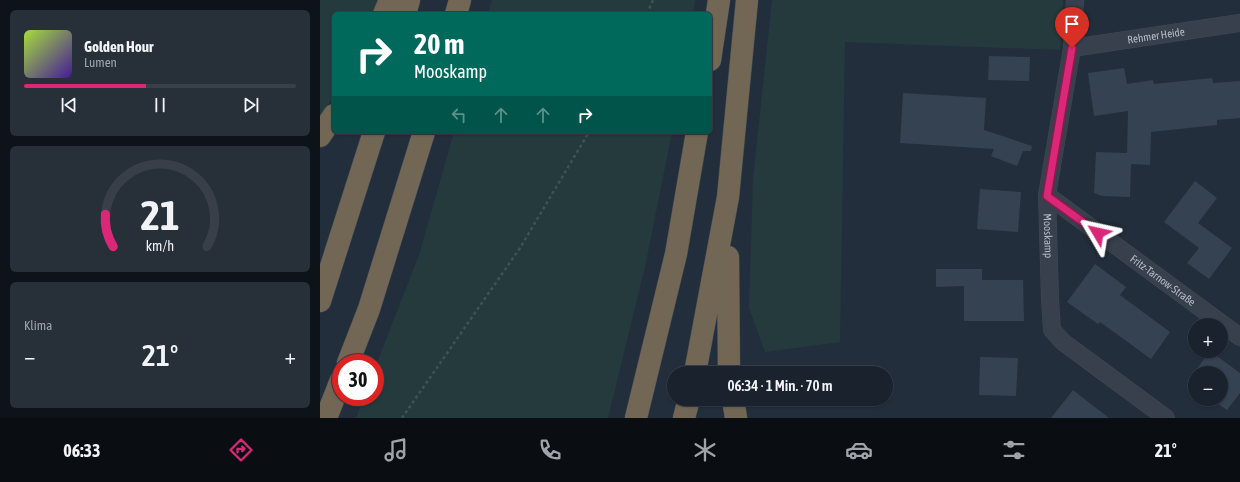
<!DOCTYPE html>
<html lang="de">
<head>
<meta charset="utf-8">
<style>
  body { margin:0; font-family:"Asap Condensed",sans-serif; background:#272f39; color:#f1f3f6; height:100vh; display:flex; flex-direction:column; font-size:15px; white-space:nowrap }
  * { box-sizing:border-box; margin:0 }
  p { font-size:13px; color:#9fa4aa }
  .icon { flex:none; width:22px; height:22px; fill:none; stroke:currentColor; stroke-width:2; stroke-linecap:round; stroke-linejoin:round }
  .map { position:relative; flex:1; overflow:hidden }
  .panel { display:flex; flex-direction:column; gap:10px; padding:10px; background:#0e1319; width:320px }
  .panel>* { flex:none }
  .banner { position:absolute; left:12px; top:12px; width:380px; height:122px; border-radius:6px; box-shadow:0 1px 3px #0004,0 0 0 1px #383f49; background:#00695c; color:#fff; overflow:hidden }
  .fabs { position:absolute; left:868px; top:318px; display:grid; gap:8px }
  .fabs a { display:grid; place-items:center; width:40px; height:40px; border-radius:50%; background:#1a222d; box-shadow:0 1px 3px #0004,0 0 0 1px #383f49; font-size:20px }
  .speed { position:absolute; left:12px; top:354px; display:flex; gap:8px; font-size:20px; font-weight:700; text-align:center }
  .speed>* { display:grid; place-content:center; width:52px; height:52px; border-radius:50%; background:#1a222d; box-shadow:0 1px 3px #0004,0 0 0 1px #383f49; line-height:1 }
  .speed .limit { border:6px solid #d22; background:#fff; color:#111 }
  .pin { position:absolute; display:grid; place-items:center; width:34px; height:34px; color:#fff; margin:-41px -17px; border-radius:50% 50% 50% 0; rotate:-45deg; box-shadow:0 0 4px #0007 }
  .pin .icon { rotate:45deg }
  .me { position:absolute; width:44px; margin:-22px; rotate:306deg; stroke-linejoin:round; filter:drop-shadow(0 0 3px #0008) }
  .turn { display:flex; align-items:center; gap:14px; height:84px; padding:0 16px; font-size:18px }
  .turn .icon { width:52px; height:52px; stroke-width:2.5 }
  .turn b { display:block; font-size:28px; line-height:34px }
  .lanes { display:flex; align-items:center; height:38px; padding:0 16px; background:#0003; justify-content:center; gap:20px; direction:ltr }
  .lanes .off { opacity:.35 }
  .big { font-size:30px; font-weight:600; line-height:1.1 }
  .panel .tile { flex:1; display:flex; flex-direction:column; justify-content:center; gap:6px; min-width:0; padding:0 14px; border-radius:6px; background:#272f39 }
  .panel .dial { align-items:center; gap:0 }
  .dial svg { height:104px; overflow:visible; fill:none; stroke:#383f49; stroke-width:7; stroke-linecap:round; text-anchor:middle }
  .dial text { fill:#f1f3f6; stroke:none }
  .song { display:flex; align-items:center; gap:12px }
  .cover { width:48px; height:48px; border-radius:6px; background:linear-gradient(135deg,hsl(80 70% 55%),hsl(260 70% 35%)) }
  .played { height:4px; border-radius:2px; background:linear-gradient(90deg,#db2777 45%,#383f49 45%) }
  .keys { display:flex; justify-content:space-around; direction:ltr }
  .heat { display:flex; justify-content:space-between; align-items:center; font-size:22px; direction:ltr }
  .trip { position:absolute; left:347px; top:366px; width:226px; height:40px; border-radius:20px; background:#1a222d; box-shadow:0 1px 3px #0004,0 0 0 1px #383f49; font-weight:600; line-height:40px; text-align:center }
  .tab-bar { display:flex; height:64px; justify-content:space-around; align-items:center; background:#0a0e12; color:#9fa4aa }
  .tab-bar .icon { width:28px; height:28px }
  .tab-bar .active { color:#db2777 }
  .tab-bar b { font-size:18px; color:#f1f3f6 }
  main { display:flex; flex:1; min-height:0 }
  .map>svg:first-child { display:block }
</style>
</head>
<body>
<main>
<section class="panel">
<div class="tile">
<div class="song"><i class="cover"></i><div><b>Golden Hour</b><p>Lumen</p></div></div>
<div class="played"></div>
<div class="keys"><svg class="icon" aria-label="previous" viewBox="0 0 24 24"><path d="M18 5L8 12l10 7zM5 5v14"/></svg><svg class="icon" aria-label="pause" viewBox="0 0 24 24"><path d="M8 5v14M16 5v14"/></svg><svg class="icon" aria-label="next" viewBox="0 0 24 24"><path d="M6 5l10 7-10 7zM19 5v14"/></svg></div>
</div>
<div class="tile dial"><svg viewBox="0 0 100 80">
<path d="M14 69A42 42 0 1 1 86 69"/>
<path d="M14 69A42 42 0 0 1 8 44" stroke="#db2777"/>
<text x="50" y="56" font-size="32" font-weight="700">21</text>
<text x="50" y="72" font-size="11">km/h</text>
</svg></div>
<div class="tile"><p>Klima</p>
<div class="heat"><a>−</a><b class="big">21°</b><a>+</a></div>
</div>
</section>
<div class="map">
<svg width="920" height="418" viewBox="0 0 920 418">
  <rect width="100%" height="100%" fill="#232e3c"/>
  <!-- green -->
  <path fill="#253a3d" d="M0,0H59L55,14H14V94L0,120Z
    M172,0H375L373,14H168Z
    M452,0H743L740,50L525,42L520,342L445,352L429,308L433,179Z
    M134,132H352L325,267L288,418H36L44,397H55V368L99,255Z"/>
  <!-- building -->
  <path fill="#354252" d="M669,56L710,57L709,81L668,80Z
    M804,68L807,84L833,80L834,84L892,78L893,83L920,81V118L897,120V125L831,132L830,165L811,164L810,197L782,196L774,193L776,152L807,153L808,111L774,116L768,73Z
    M583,93L666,98L664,130L712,146L711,151H703L697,166L671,156L674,149L580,143Z
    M875,181L897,198L878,223L912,248L889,279L867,263L879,248L844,222Z
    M660,189L701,192L698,232L657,229Z
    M775,264L806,287L800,295L850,332L831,359L780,322L778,324L747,302Z
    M616,269H662V280H703L704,321H644V286L616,287Z
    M890,351L920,373V393L907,410L891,399H901V373H875V387L867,382Z
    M660,357L698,358L696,396L659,395Z
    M753,390L789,418H731Z"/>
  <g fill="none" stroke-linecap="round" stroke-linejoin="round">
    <!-- street casing -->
    <g stroke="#404955" stroke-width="18">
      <g id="street">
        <path id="s1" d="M755,0L752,48L727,195L730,299L732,330L743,342L846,418"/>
        <path id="s2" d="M752,48L920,23"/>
        <path id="s3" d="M727,195L920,337"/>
      </g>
    </g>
    <!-- highway casing -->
    <g stroke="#424b57" stroke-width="23">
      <path id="highway" d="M64,14L70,0
        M85,14L89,0
        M136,14L140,0
        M390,60L399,0
        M0,136L14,115
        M408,257L409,373
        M0,301L54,132
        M28,363L49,309L104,132
        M375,373L408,197L427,0
        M413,399L416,418
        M6,418L21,380
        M316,418L356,254L377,132
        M364,418L369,399"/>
    </g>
    <!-- path -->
    <path stroke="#3e5355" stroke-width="2.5" stroke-dasharray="3 3" stroke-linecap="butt" d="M327,14L333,0
      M82,418L200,248L269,132"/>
    <!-- street -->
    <use href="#street" stroke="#37404c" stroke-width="17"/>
    <!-- highway -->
    <use href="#highway" stroke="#726654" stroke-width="22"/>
  </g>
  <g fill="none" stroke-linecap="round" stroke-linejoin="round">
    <!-- route casing -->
    <g stroke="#8e194d" stroke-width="10">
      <path id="route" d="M752,48L727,196L778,233"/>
    </g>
    <!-- route -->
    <use href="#route" stroke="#db2777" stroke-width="7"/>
  </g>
  <g text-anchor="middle" stroke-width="4" stroke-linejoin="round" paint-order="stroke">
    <!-- street labels -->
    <g font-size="11" fill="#b3bbc7" stroke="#1c2531">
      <text dy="4" stroke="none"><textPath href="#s2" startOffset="85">Rehmer Heide</textPath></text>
      <text dy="4" stroke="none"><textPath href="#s1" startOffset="238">Mooskamp</textPath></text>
      <text dy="4" stroke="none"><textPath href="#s3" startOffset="144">Fritz-Tarnow-Straße</textPath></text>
    </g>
  </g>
</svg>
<div class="fabs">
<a>+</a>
<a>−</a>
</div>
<div class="speed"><div class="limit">30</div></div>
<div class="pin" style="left:752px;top:48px;background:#d93025"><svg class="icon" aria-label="arrive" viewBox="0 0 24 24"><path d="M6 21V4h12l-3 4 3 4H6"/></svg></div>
<svg class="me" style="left:778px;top:233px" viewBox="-20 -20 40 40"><path d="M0-17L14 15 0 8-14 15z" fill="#db2777" stroke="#fff" stroke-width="4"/></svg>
<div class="trip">06:34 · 1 Min. · 70 m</div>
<div class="banner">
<div class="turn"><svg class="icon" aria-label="right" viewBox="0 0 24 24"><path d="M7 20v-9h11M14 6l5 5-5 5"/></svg><div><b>20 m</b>Mooskamp</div></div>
<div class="lanes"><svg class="icon off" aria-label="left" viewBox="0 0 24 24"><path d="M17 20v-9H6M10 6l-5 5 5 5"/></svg><svg class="icon off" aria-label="ahead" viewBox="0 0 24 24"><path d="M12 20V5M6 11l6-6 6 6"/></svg><svg class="icon off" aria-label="ahead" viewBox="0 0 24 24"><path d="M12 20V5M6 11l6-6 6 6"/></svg><svg class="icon" aria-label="right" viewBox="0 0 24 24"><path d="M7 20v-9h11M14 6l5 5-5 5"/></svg></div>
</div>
</div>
</main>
<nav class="tab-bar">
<b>06:33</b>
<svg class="icon active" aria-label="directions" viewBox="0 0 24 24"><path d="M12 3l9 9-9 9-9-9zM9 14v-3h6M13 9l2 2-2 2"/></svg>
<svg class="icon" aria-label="music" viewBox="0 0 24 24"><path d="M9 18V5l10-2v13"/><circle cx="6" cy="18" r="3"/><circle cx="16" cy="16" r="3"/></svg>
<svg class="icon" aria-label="phone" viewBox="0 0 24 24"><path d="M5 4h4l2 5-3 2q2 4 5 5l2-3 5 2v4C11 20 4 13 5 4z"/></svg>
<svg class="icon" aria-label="climate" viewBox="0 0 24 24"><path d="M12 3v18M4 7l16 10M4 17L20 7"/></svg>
<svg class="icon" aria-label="car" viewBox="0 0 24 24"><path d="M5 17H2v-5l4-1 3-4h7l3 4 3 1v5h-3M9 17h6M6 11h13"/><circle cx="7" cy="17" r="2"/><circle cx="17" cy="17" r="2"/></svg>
<svg class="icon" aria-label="filters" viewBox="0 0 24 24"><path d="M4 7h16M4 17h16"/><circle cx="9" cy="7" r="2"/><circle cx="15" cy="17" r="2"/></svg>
<b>21°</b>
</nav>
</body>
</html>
